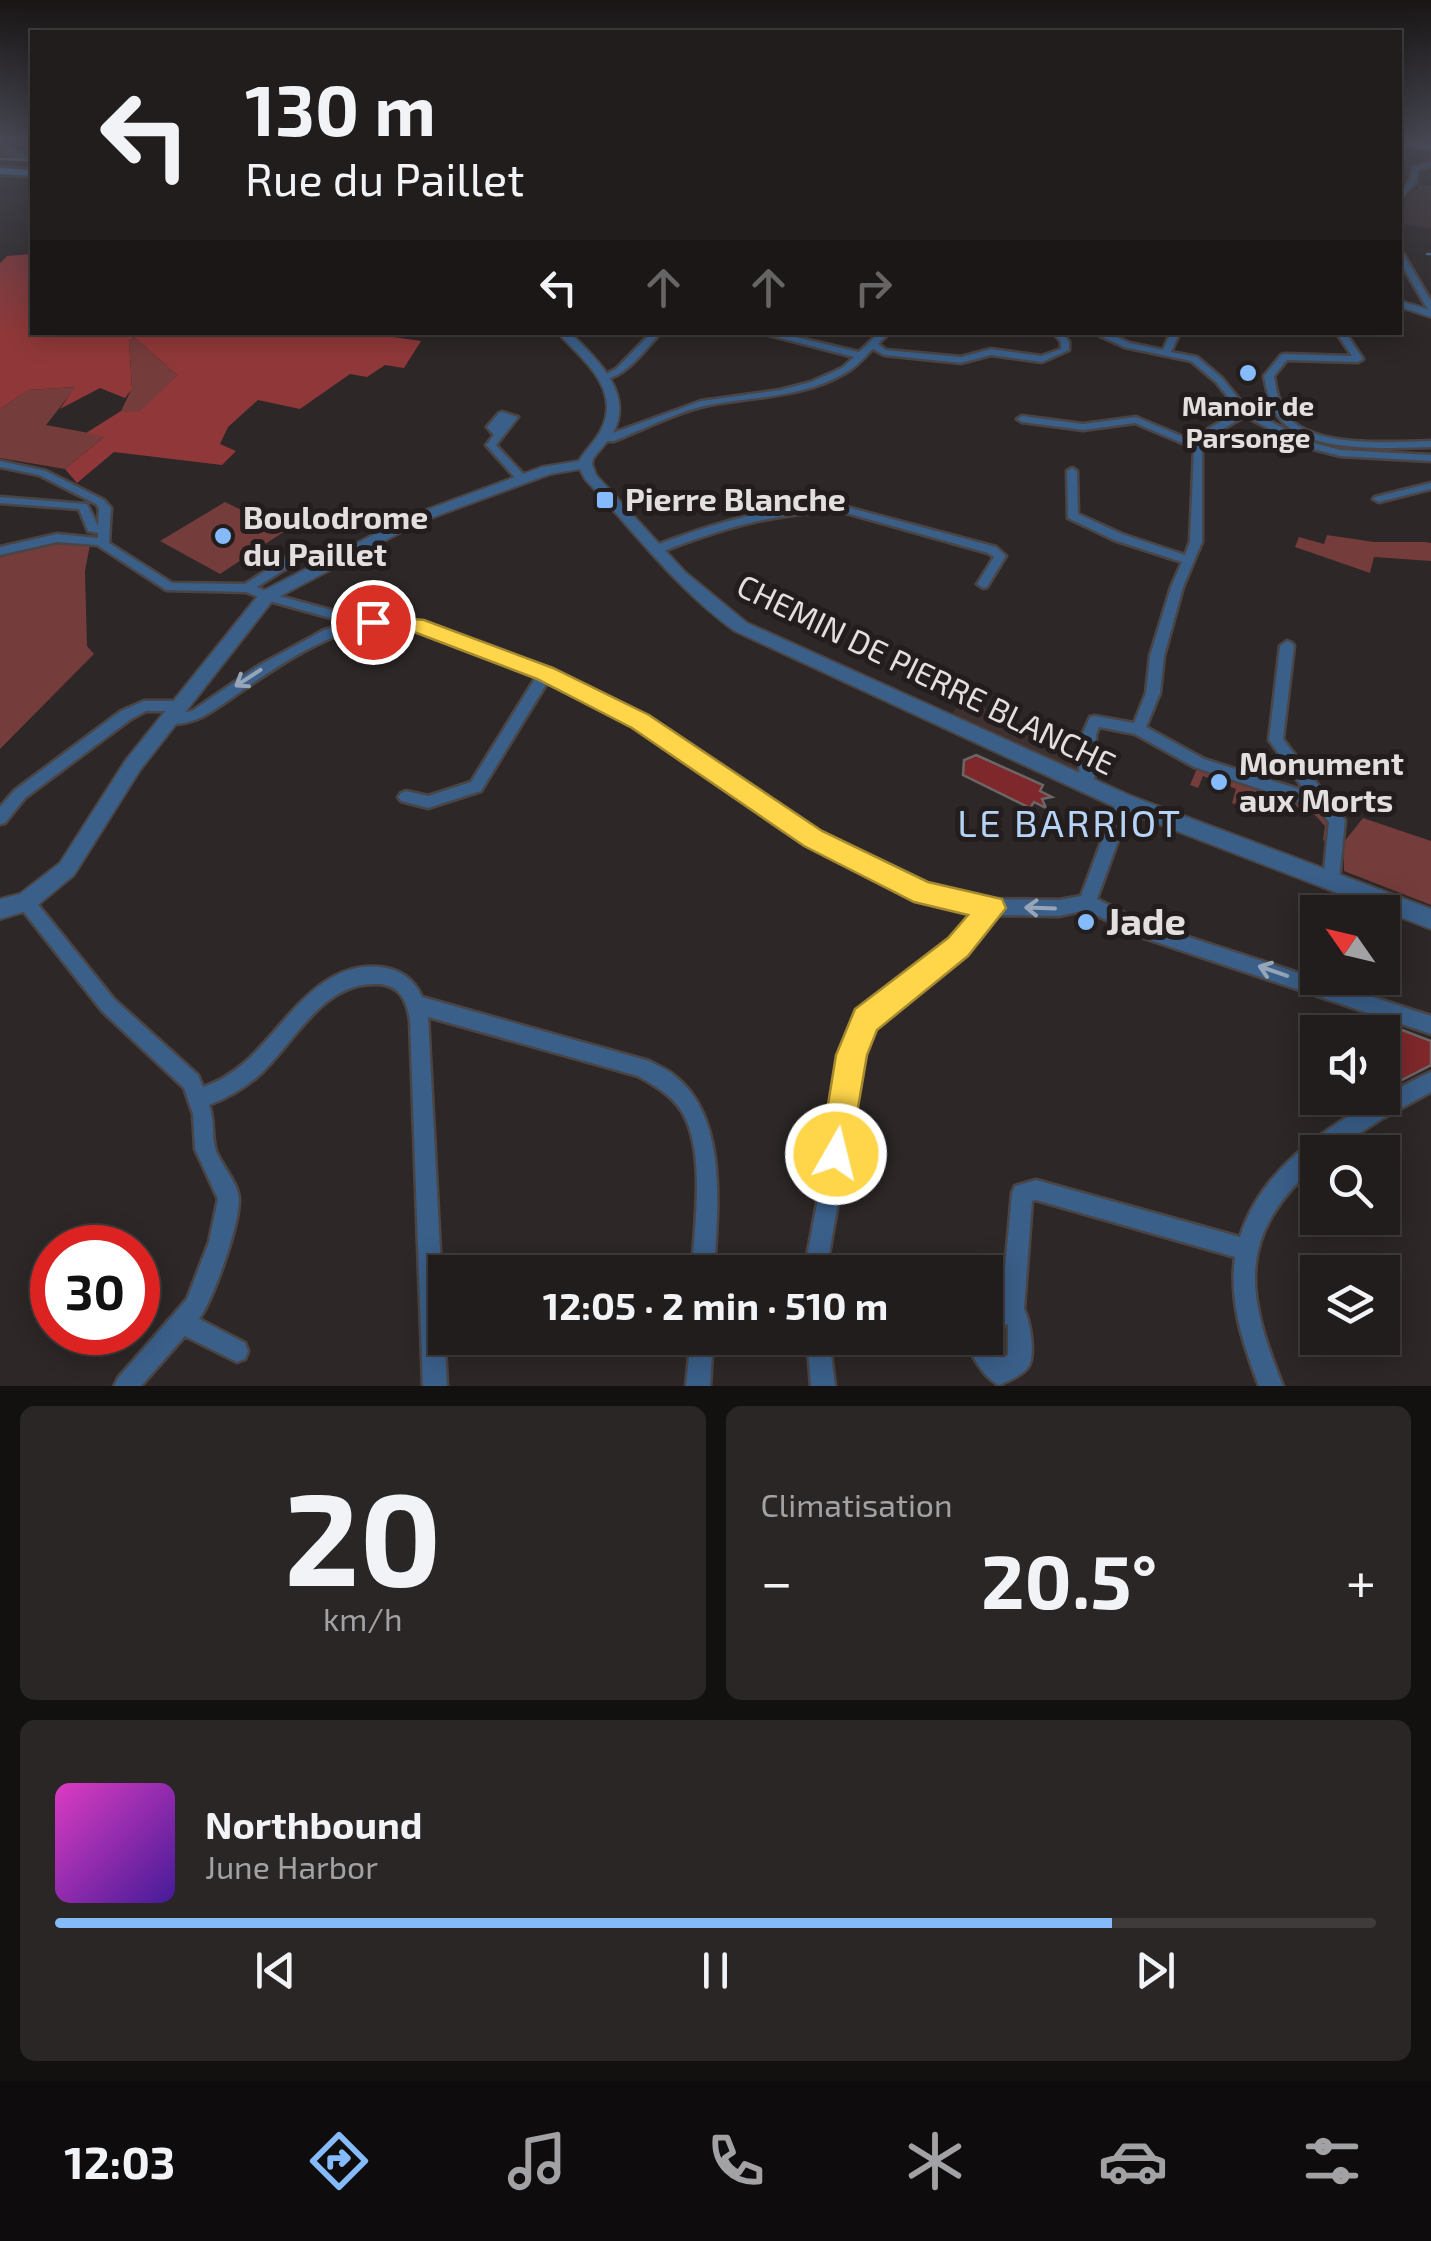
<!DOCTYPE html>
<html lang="fr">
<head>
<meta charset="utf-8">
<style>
  body { margin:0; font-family:"Exo 2",sans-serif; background:#2a2626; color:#f1f3f6; height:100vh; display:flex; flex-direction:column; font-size:38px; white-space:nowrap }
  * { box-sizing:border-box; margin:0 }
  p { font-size:32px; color:#a2a2a4 }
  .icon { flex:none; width:55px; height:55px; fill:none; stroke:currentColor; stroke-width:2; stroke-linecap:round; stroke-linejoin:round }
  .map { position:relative; height:1386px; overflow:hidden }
  .side { display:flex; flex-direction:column; gap:20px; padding:20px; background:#131010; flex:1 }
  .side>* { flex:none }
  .guide { position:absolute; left:30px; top:30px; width:1372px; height:305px; border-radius:0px; box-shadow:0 5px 25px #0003,0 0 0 2px #3f3b3b; background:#221d1d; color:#f1f3f6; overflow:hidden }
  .needle { width:65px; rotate:304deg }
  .buttons { position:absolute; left:1300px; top:895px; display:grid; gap:20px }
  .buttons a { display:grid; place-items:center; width:100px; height:100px; border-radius:0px; background:#221d1d; box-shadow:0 5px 25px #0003,0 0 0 2px #3f3b3b; font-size:50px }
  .speed { position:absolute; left:30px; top:1225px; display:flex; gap:20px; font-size:50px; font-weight:700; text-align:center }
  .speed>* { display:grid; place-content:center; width:130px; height:130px; border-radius:50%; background:#221d1d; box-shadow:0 5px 25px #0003,0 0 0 2px #3f3b3b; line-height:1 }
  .speed .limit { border:15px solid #d22; background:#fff; color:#111 }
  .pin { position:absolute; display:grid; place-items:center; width:85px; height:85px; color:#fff; margin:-42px; border:5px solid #fff; border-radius:50%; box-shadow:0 2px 10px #0007 }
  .me { position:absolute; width:110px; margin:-55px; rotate:8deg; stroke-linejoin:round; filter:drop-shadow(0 0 8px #0008) }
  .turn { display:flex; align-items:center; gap:35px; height:210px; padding:0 50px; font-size:45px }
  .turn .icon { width:130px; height:130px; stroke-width:2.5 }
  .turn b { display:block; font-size:70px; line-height:85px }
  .lanes { display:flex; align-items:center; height:95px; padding:0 50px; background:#0003; justify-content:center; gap:50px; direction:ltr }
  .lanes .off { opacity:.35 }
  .big { font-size:75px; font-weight:700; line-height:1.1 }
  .side .card { flex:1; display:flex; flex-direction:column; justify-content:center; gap:15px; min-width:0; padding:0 35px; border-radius:15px; background:#2a2626 }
  .side .dial { align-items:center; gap:0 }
  .dial b { font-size:130px; line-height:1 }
  .song { display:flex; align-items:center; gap:30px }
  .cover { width:120px; height:120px; border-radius:15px; background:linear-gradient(135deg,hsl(310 70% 55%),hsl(260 70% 35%)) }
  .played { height:10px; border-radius:5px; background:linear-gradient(90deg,#85bbfb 80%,#3f3b3b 80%) }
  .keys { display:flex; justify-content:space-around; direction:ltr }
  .heat { display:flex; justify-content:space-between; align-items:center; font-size:55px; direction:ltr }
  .side .tiles { flex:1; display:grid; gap:20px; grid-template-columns:1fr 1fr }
  .card:last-child { grid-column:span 2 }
  .trip { position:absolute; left:428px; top:1255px; width:575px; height:100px; border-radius:0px; background:#221d1d; box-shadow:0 5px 25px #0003,0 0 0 2px #3f3b3b; font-weight:700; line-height:100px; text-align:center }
  .dock { display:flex; height:160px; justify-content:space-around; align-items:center; background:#0e0c0c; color:#a2a2a4 }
  .dock .icon { width:70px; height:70px }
  .dock .on { color:#85bbfb }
  .dock b { font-size:45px; color:#f1f3f6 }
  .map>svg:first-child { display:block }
</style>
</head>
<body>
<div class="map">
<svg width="1431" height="1386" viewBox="0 0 1431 1386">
  <rect width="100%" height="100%" fill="#2d2727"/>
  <!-- built -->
  <path fill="#3e3130" d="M1418,185L1431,186V228L1400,224V207L1413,190H1418Z
    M962,697L1083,755L1079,778L949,719Z"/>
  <!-- green -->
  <path fill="#743c3b" d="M134,337L177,375L139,413L121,411L132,388L129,341Z
    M76,387L46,425L105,436L65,469L0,458V409L28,390Z
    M225,502L285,531L220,574L160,541Z
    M1327,535L1374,542H1425L1431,543V561L1374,557L1370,573L1295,547L1299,537L1324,544Z
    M54,541L90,545L85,571L87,646L94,654L0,749V554Z
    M1198,766L1317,808L1328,819L1327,842L1323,840L1325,826L1314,814L1256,791L1250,811L1232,803L1236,789L1203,776L1198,788L1190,785Z
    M1363,818L1431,841V905L1344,871V842Z"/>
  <!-- forest -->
  <path fill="#903839" d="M32,254V332H388L386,336L421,341L404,368L385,365L367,377L350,374L300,409L258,400L228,427L220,444L236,451L222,465L114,452L77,483L65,469L104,437L86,433L121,411L139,412L177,375L134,337L129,341L132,389L125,398L100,388L60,409L75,387L28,390L0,409V263L7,256Z"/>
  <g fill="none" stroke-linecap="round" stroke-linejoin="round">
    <!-- stream -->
    <path stroke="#44729c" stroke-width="2.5" d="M1427,254H1431"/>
  </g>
  <!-- building -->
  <path fill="#7e282b" stroke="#6d6666" stroke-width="2.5" d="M976,755L1043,785L1040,791L1052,797L1042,799L1046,808L1034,802L1030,808L963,775L964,760Z
    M1371,1018L1431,1041V1065L1396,1083L1382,1068V1032H1372Z"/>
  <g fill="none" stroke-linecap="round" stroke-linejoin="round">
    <!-- minor casing -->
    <g stroke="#4a4444" stroke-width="5">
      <path id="minor" d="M6,150L32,155V159L4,153Z
        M1431,162V166L1418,170L1415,183L1400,199V193L1409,183L1413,168Z
        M1400,253L1404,255L1431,301V311L1427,308L1400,262Z
        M652,332H661C645,350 626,377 602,380V376L616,369Z
        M757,332H774L859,352L880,332H890L878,344L886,350L961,357L991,349L1041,356L1061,349V342L1053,332H1062L1069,342V350L1042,362L991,355L961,363L884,355L873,349C864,357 857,367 845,373C803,398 755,396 709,405C679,411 642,430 614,441H604L599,438L701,401L780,390L811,382L842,368L854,357Z
        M1092,332H1105L1130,343L1163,350L1171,332H1180L1171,352L1197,357L1222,378L1248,410L1310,442L1340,450L1431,455V461L1340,456L1302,446L1245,416L1216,433L1202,451V542L1183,587L1164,656L1160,693L1146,727L1204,759L1305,791L1269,740L1280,646L1287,641L1292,643L1294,646L1283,739L1345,820L1339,881L1337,886L1331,888L1325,886L1323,881L1329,822L1317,808L1194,767L1135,734L1099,727L1096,735L1094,785L1091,789L1086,791L1081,789L1078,785L1082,735L1090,717L1095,716L1134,723L1146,693L1150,656L1171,587L1182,562L1114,540L1068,518L1067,471L1072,468L1077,471L1078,514L1122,534L1185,555L1190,542L1194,448L1135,423L1083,430L1022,422L1017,419L1022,416L1083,424L1136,417L1198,443L1208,429L1239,411L1216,382L1191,361L1124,347Z
        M1336,332H1345L1363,359L1358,362L1287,360L1274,376C1276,392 1280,408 1291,420C1320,448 1393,442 1431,441V447C1392,448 1317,453 1286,425C1272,413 1267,394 1264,376L1281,355L1284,354L1352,356Z
        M502,412L518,417L496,445L526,477V481H518L486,445L494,435L487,427L499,413Z
        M0,461L46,471L104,500L111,508L109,543L172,583L245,584L301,548H309L331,559L333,562L331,565H323L306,556L257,587L272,594L338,612H370L374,613L375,618L421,622L502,650L550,671L551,673L646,718L819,834L926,886L992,899L1059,900L1081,896L1116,802L1119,798L1124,796L1129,798L1132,802L1097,899L1142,922L1431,1016V1034L1138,936L1086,910L1059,916L997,915C966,969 901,988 866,1039L826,1272H804L850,1029C860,1016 869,1004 882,994C914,967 958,949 980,912L918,898L807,844L636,726L547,683L481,791L428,808L401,801L398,797L401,793L406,791L428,796L471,782L536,677C488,654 430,626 376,627C331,628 270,671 233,697C211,712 192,728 164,723L162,719L164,715L192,711L258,666L324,630L362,620H338L269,601L246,592L166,590L97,545L57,542L0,555V547L57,534L98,538V533L88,531L79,509L0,503V497L87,504L98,526L99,508L96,504L39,475L0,467Z
        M1431,483V489L1379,502L1373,499L1375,497Z
        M819,505L843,506L996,547L1006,556L987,587L983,588L977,584L994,557L988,553L843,512C778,511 719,529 659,553L655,554L649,550L651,547C706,526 760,509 819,505Z
        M144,701H179L184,702L186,706L184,710L179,711H146L131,719L25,798L5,823L0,824V807L15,790L121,711Z
        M26,894L32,897L114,999L198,1075L203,1087C218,1082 231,1074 243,1064C285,1028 316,961 380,967C400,969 414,979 422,997L649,1061C658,1066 669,1070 676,1077C729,1120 717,1213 714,1272H692C694,1226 707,1151 681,1110C670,1094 655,1086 638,1076L428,1017L447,1386H423L410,1021C407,1001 400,985 378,984C321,981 294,1045 257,1077C243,1089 227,1098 209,1105C215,1119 211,1136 216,1151C222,1166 239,1184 239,1200C239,1226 214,1298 199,1319L245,1343L248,1351L245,1359L237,1362L185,1336L141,1386H114L118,1378L187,1299L209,1242L218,1199L195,1149L193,1114L184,1088L102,1011L20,907L18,902L20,897Z
        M1431,1072V1092L1383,1118L1330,1152H1318V1163C1236,1235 1245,1292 1283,1386H1259C1243,1344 1229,1302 1235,1257L1036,1200L1032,1201L1024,1309C1030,1321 1036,1356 1028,1367C1023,1375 1008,1381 999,1385C984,1378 968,1353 968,1338H985V1311L1002,1303L1012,1193L1015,1186L1036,1180L1240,1237C1261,1169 1324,1129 1382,1097C1398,1089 1414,1079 1431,1072ZM1008,1324V1355L1002,1358L990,1340L988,1332Z
        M691,1338H713L710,1386H686Z
        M807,1338H829L835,1386H811Z"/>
    </g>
    <!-- tertiary casing -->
    <g stroke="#4a4444" stroke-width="4">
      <path id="tertiary" d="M1400,301L1431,310V317L1400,307Z
        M557,332H569C596,358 635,393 613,433C607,443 599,450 593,459L592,464L596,475L685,572L747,623L1131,796L1431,909V929L1117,808L735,631C676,589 634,531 585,479L580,469L550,474L420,522L273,600L140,770L74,875L33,909L0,919V899L20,894L60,863L126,760L261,592L410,516L542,467L579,461C586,449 597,440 602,428C621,388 581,358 557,332Z"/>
    </g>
    <!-- primary casing -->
    <g stroke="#4a4444" stroke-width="6">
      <path id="primary" d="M0,168L32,170V176L0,174Z"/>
    </g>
    <!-- trunk casing -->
    <g stroke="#4a4444" stroke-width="5">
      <path id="trunk" d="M1400,141L1431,143V149L1400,146Z"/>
    </g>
    <!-- minor -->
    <use href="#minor" fill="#3a5f89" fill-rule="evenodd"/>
    <!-- tertiary -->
    <use href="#tertiary" fill="#3a5f89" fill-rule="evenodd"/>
    <!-- primary -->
    <use href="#primary" fill="#4392e9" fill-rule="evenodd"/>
    <!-- trunk -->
    <use href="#trunk" fill="#509cf2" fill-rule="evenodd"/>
    <!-- rail -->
    <path stroke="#8c8888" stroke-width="2.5" d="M0,159L32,160"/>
  </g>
  <!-- one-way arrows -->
  <defs><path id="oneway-shaft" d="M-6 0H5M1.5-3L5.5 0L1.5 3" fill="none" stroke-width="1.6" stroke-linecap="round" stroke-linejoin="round" transform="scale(2.5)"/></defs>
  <g stroke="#97a5b8">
    <use href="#oneway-shaft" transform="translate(248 678) rotate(147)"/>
    <use href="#oneway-shaft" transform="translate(1040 908) rotate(-178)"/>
    <use href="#oneway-shaft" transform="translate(1273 971) rotate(-161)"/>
  </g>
  <!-- sky -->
  <linearGradient id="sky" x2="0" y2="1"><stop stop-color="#191515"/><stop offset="0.42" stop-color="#464752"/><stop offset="1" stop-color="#464752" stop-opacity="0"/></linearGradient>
  <rect width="1431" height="335" fill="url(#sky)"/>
  <!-- route -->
  <path fill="#ffd54a" stroke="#a68a30" stroke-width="2.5" d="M373,615L424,620L553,668L649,715L822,831L928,882L1002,899L1006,908L968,956L877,1030L867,1055L848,1166L836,1171L824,1166L820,1154L836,1055L855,1009L948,938L968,915L914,902L804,846L632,728L537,679L414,632L366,628L363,622L366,617Z"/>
  <!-- markers -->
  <g fill="#85bbfb" stroke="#231d1d" stroke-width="4">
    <circle cx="1248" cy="373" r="10"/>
    <rect x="595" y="490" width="20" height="20" rx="5"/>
    <circle cx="223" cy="536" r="10"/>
    <circle cx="1219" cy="782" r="10"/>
    <circle cx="1086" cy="922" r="10"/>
  </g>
  <g text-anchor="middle" stroke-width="10" stroke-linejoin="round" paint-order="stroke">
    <!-- far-poi labels -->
    <g font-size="28" font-weight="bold" fill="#e3dfdf" stroke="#231d1d">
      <text x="1248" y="416">Manoir de<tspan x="1248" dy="32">Parsonge</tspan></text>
    </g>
    <!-- poi labels -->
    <g font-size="32" font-weight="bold" fill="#e3dfdf" stroke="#231d1d" text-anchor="start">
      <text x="625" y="511">Pierre Blanche</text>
      <text x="243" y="529">Boulodrome<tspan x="243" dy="37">du Paillet</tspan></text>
      <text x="1239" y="775">Monument<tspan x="1239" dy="37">aux Morts</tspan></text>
    </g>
    <!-- street labels -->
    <g font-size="32" fill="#e3dfdf" stroke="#231d1d">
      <text transform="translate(926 675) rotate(26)" y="11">CHEMIN DE PIERRE BLANCHE</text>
    </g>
    <!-- quarter labels -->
    <g font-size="38" letter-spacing="2.5" fill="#b6d4f8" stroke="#231d1d">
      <text x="1070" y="837">LE BARRIOT</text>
    </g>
    <!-- near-poi labels -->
    <g font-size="38" font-weight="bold" fill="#e3dfdf" stroke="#231d1d" text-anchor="start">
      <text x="1106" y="935">Jade</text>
    </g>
  </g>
</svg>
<div class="buttons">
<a><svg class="needle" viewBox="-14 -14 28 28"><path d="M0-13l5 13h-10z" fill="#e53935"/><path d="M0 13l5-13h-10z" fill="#a2a2a4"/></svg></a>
<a><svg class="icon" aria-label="sound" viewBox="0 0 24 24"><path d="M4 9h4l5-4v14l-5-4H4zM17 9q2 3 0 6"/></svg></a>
<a><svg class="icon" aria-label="search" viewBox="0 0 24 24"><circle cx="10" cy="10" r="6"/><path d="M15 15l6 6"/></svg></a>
<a><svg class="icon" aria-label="layers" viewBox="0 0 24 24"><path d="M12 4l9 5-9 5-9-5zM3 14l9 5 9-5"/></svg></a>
</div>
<div class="speed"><div class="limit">30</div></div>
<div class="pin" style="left:373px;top:622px;background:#d93025"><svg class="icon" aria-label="arrive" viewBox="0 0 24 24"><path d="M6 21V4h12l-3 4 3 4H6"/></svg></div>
<svg class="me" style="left:836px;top:1154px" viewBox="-20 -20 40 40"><circle r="17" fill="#ffd54a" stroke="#fff" stroke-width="3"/><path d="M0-11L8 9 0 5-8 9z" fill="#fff"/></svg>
<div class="trip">12:05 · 2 min · 510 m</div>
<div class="guide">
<div class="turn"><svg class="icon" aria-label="left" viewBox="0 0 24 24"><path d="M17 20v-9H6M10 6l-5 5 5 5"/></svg><div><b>130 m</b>Rue du Paillet</div></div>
<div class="lanes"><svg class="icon" aria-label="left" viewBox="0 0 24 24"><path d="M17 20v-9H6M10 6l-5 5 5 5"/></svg><svg class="icon off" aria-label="ahead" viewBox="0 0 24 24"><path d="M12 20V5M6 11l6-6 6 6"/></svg><svg class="icon off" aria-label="ahead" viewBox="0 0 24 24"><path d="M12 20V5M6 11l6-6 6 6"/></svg><svg class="icon off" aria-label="right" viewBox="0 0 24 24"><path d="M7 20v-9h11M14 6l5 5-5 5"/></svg></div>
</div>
</div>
<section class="side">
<div class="tiles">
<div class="card dial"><b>20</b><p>km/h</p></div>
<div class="card"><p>Climatisation</p>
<div class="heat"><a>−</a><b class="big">20.5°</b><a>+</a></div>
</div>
<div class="card">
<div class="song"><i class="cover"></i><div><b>Northbound</b><p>June Harbor</p></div></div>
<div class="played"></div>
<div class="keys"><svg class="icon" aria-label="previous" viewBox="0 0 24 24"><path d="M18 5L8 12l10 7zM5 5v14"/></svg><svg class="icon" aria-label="pause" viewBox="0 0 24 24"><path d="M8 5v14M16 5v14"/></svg><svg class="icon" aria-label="next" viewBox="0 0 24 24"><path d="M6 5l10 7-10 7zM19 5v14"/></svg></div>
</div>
</div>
</section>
<nav class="dock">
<b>12:03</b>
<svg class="icon on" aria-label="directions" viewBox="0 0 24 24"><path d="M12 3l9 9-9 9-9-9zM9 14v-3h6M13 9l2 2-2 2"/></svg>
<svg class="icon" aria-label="music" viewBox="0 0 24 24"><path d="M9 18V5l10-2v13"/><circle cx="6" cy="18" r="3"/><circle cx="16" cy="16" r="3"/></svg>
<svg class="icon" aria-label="phone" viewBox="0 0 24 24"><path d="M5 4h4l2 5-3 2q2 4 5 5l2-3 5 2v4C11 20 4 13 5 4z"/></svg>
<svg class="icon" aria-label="climate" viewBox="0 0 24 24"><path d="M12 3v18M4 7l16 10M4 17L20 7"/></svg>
<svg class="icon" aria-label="car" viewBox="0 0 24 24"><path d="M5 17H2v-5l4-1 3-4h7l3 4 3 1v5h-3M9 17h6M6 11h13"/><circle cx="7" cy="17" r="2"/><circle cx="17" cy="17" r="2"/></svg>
<svg class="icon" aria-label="filters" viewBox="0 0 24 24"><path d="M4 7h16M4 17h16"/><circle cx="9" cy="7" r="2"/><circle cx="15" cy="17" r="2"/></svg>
</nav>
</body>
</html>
